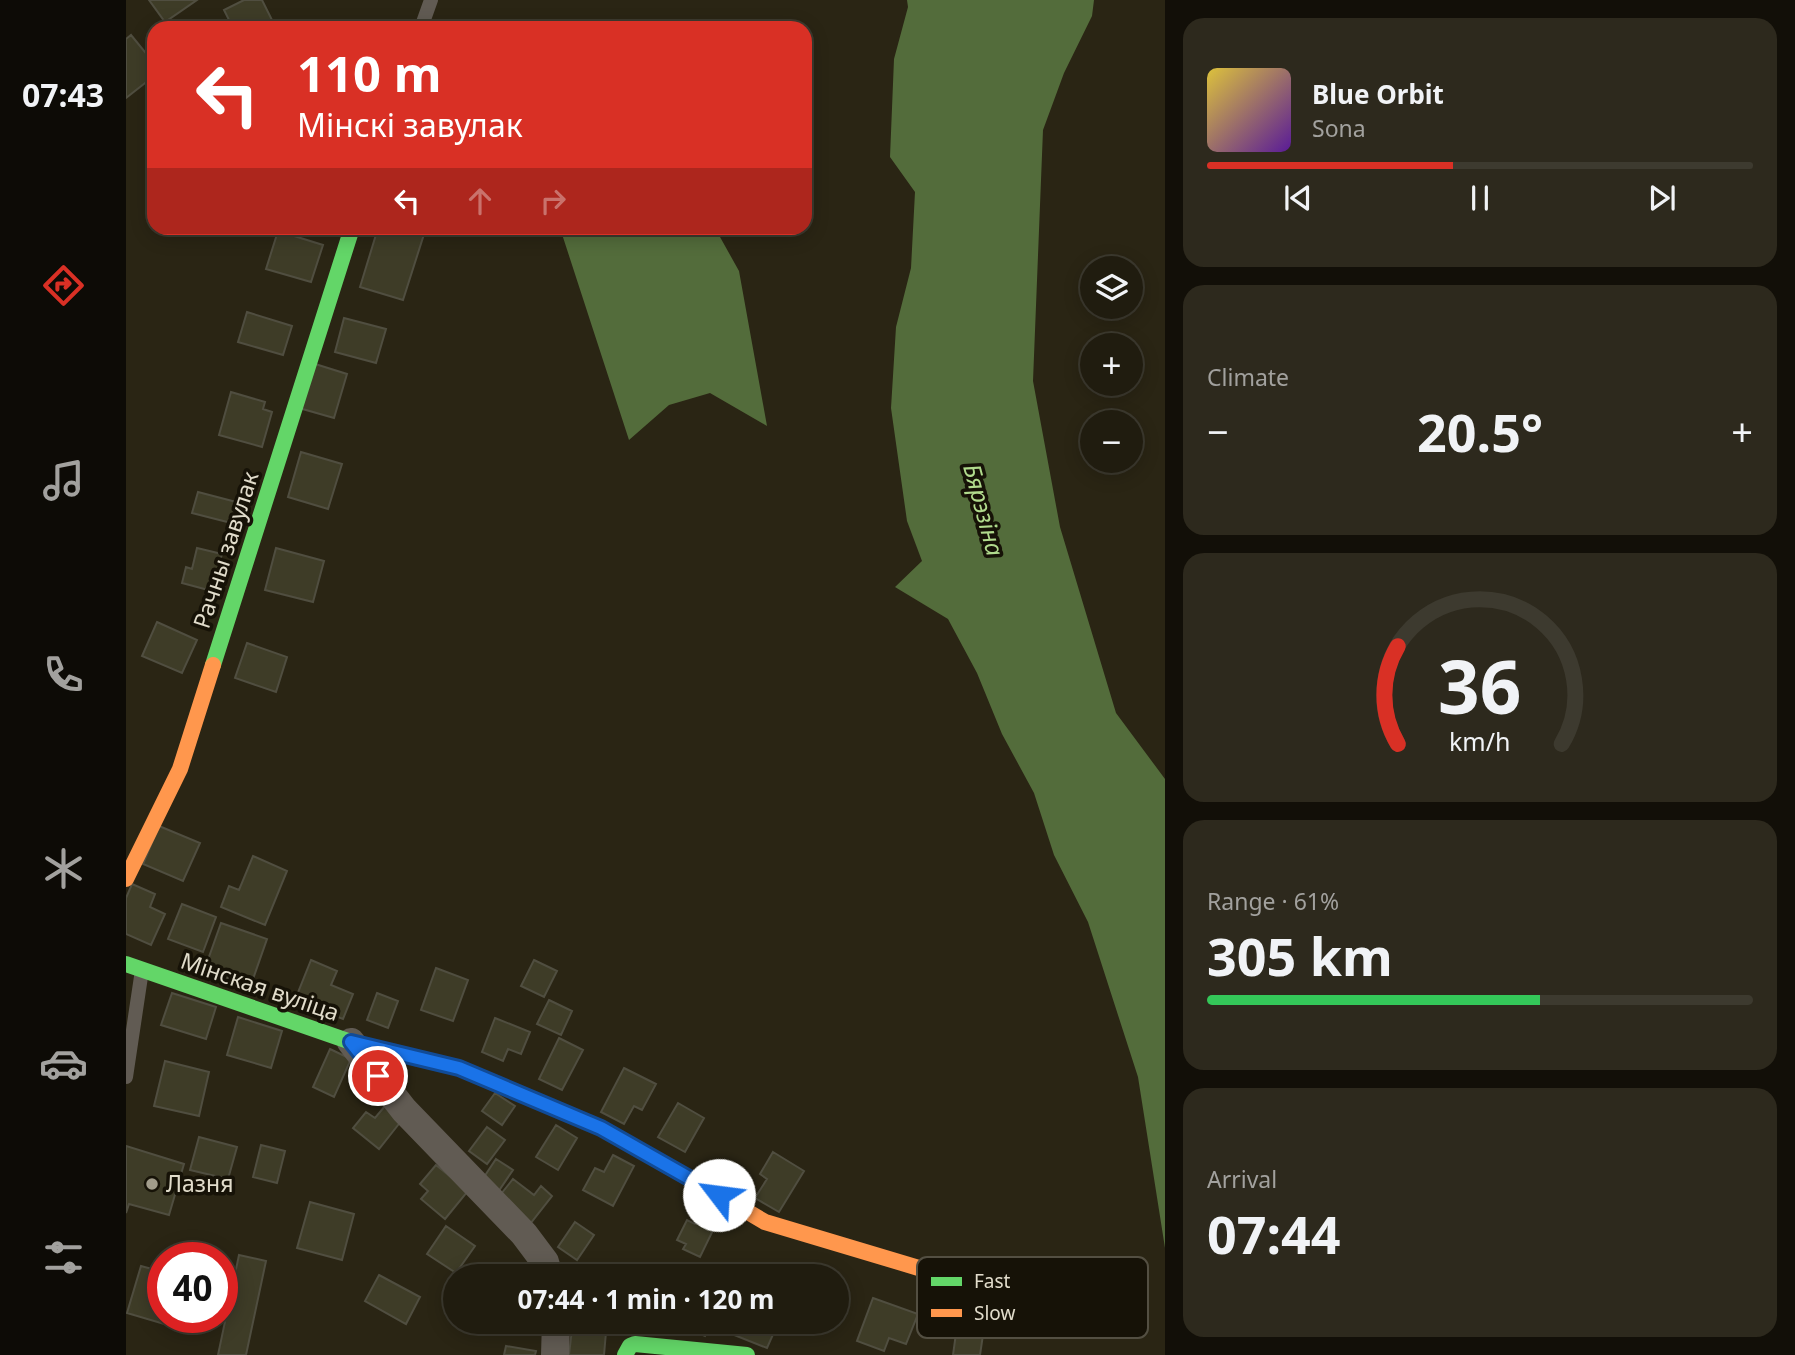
<!DOCTYPE html>
<html lang="en">
<head>
<meta charset="utf-8">
<style>
  body { margin:0; font-family:"Noto Sans",sans-serif; background:#2d291d; color:#f1f3f6; height:100vh; display:flex; flex-direction:column; font-size:26px; white-space:nowrap }
  * { box-sizing:border-box; margin:0 }
  p { font-size:23px; color:#a2a19e }
  .icon { flex:none; width:38px; height:38px; fill:none; stroke:currentColor; stroke-width:2; stroke-linecap:round; stroke-linejoin:round }
  .map { position:relative; flex:1; overflow:hidden }
  .details { display:flex; flex-direction:column; gap:18px; padding:18px; background:#120f08; width:630px }
  .details>* { flex:none }
  .hud { position:absolute; left:21px; top:21px; width:665px; height:214px; border-radius:21px; box-shadow:0 4px 18px #0003,0 0 0 2px #3d3a2f; background:#d93025; color:#fff; overflow:hidden }
  .tools { position:absolute; left:954px; top:256px; display:grid; gap:14px }
  .tools a { display:grid; place-items:center; width:63px; height:63px; border-radius:50%; background:#201c0f; box-shadow:0 4px 18px #0003,0 0 0 2px #3d3a2f; font-size:35px }
  .speed { position:absolute; left:21px; top:1242px; display:flex; gap:14px; font-size:35px; font-weight:700; text-align:center }
  .speed>* { display:grid; place-content:center; width:91px; height:91px; border-radius:50%; background:#201c0f; box-shadow:0 4px 18px #0003,0 0 0 2px #3d3a2f; line-height:1 }
  .speed .limit { border:10px solid #d22; background:#fff; color:#111 }
  .pin { position:absolute; display:grid; place-items:center; width:60px; height:60px; color:#fff; margin:-30px; border:4px solid #fff; border-radius:50%; box-shadow:0 2px 7px #0007 }
  .me { position:absolute; width:77px; margin:-38px; rotate:300deg; stroke-linejoin:round; filter:drop-shadow(0 0 5px #0008) }
  .turn { display:flex; align-items:center; gap:24px; height:147px; padding:0 35px; font-size:32px }
  .turn .icon { width:91px; height:91px; stroke-width:2.5 }
  .turn b { display:block; font-size:49px; line-height:60px }
  .lanes { display:flex; align-items:center; height:66px; padding:0 35px; background:#0003; justify-content:center; gap:35px; direction:ltr }
  .lanes .off { opacity:.35 }
  .big { font-size:52px; font-weight:700; line-height:1.1 }
  .details .card { flex:1; display:flex; flex-direction:column; justify-content:center; gap:10px; min-width:0; padding:0 24px; border-radius:21px; background:#2d291d }
  .details .dial { align-items:center; gap:0 }
  .dial svg { height:182px; overflow:visible; fill:none; stroke:#3d3a2f; stroke-width:7; stroke-linecap:round; text-anchor:middle }
  .dial text { fill:#f1f3f6; stroke:none }
  .song { display:flex; align-items:center; gap:21px }
  .cover { width:84px; height:84px; border-radius:10px; background:linear-gradient(135deg,hsl(50 70% 55%),hsl(270 70% 35%)) }
  .played { height:7px; border-radius:4px; background:linear-gradient(90deg,#d93025 45%,#3d3a2f 45%) }
  .keys { display:flex; justify-content:space-around; direction:ltr }
  .heat { display:flex; justify-content:space-between; align-items:center; font-size:38px; direction:ltr }
  .charge { height:10px; border-radius:5px; background:linear-gradient(90deg,#34c759 61%,#3d3a2f 0) }
  .trip { position:absolute; left:317px; top:1264px; width:406px; height:70px; border-radius:35px; background:#201c0f; box-shadow:0 4px 18px #0003,0 0 0 2px #3d3a2f; font-weight:700; line-height:70px; text-align:center }
  main { display:flex; flex:1; min-height:0 }
  .dock { display:flex; flex-direction:column; width:126px; justify-content:space-around; align-items:center; background:#0d0b06; color:#a2a19e }
  .dock .icon { width:49px; height:49px }
  .dock .active { color:#d93025 }
  .dock b { font-size:32px; color:#f1f3f6 }
  .map>svg:first-child { display:block }
</style>
</head>
<body>
<main>
<nav class="dock">
<b>07:43</b>
<svg class="icon active" aria-label="directions" viewBox="0 0 24 24"><path d="M12 3l9 9-9 9-9-9zM9 14v-3h6M13 9l2 2-2 2"/></svg>
<svg class="icon" aria-label="music" viewBox="0 0 24 24"><path d="M9 18V5l10-2v13"/><circle cx="6" cy="18" r="3"/><circle cx="16" cy="16" r="3"/></svg>
<svg class="icon" aria-label="phone" viewBox="0 0 24 24"><path d="M5 4h4l2 5-3 2q2 4 5 5l2-3 5 2v4C11 20 4 13 5 4z"/></svg>
<svg class="icon" aria-label="climate" viewBox="0 0 24 24"><path d="M12 3v18M4 7l16 10M4 17L20 7"/></svg>
<svg class="icon" aria-label="car" viewBox="0 0 24 24"><path d="M5 17H2v-5l4-1 3-4h7l3 4 3 1v5h-3M9 17h6M6 11h13"/><circle cx="7" cy="17" r="2"/><circle cx="17" cy="17" r="2"/></svg>
<svg class="icon" aria-label="filters" viewBox="0 0 24 24"><path d="M4 7h16M4 17h16"/><circle cx="9" cy="7" r="2"/><circle cx="15" cy="17" r="2"/></svg>
</nav>
<div class="map">
<svg width="1039" height="1355" viewBox="0 0 1039 1355">
  <rect width="100%" height="100%" fill="#2a2514"/>
  <!-- water -->
  <path fill="#536c3b" d="M781,0H968L966,16L938,73L917,130L907,381L934,527L990,713L1039,779V1248L1012,1077L962,922L928,855L908,793L876,734L851,673L822,619L769,587L796,561L781,521L765,408L770,327L785,268L789,192L764,157L768,59L782,7Z
    M434,228H589L613,271L641,426L584,393L543,405L503,440Z"/>
  <!-- building -->
  <path fill="#3e3c27" stroke="#504e40" stroke-width="2" d="M23,0H71L39,22Z
    M118,0H136L147,22L135,28H107L98,10Z
    M5,35L28,63V76L0,98V39Z
    M252,228H300L277,300L234,287Z
    M152,231L197,245L185,282L140,269Z
    M121,312L166,326L157,355L112,342Z
    M218,318L260,329L250,363L209,352Z
    M186,363L221,374L208,418L173,408Z
    M105,392L139,402L137,409L146,412L136,447L93,435Z
    M175,452L216,464L202,509L162,497Z
    M72,492L118,504L113,525L66,513Z
    M71,548L96,554L86,591L56,583L60,567L66,569Z
    M150,548L198,561L187,602L139,590Z
    M31,622L71,640L56,673L16,656Z
    M121,643L161,657L150,692L109,678Z
    M33,826L74,843L57,881L17,864Z
    M127,856L161,871L139,925L95,907L103,886L113,890Z
    M6,884L29,894L24,907L39,914L25,945L0,934V898Z
    M56,904L90,917L77,952L42,939Z
    M95,923L141,939L127,979L104,971L101,980L78,971Z
    M185,960L211,971L205,985L227,994L217,1019L169,1000Z
    M408,960L431,971L418,997L395,986Z
    M310,968L342,980L327,1021L295,1010Z
    M46,993L90,1007L80,1039L35,1025Z
    M251,993L272,1001L262,1028L241,1020Z
    M423,1000L446,1011L435,1035L411,1024Z
    M112,1017L156,1031L145,1068L101,1055Z
    M369,1018L404,1032L395,1054L382,1049L377,1061L356,1052Z
    M433,1038L457,1050L436,1090L413,1079Z
    M204,1049L225,1059L208,1097L187,1087Z
    M39,1061L83,1072L73,1116L28,1106Z
    M498,1068L530,1084L516,1110L508,1106L498,1124L475,1112Z
    M369,1093L389,1106L376,1125L356,1111Z
    M552,1103L578,1118L559,1152L532,1137Z
    M259,1106L276,1120L253,1149L227,1128L240,1112L249,1118Z
    M430,1125L451,1138L432,1170L410,1157Z
    M361,1127L379,1140L361,1164L343,1151Z
    M73,1137L111,1147L102,1179L64,1170Z
    M135,1145L159,1151L151,1183L127,1177Z
    M0,1146L58,1164L43,1215L3,1204L0,1213Z
    M647,1152L678,1171L653,1212L629,1198L641,1179L634,1174Z
    M487,1155L508,1166L487,1206L457,1190L469,1168L478,1172Z
    M370,1159L387,1170L372,1192L356,1180Z
    M310,1165L342,1191L319,1219L295,1199L302,1191L294,1184Z
    M387,1179L408,1195L415,1186L426,1196L404,1224L371,1199Z
    M184,1202L228,1214L216,1260L171,1248Z
    M575,1212L592,1220L574,1257L557,1249L560,1244L551,1240L561,1220L569,1224Z
    M449,1222L468,1235L451,1260L432,1247Z
    M320,1226L349,1246L330,1273L301,1254Z
    M113,1255L140,1261L120,1355H92Z
    M379,1265L404,1276H374Z
    M15,1266L37,1272V1318H47L45,1326L1,1313Z
    M545,1268L564,1276H542Z
    M253,1275L294,1297L280,1324L239,1301Z
    M835,1297L862,1301L854,1355H827Z
    M747,1298L792,1314L780,1344L763,1338L758,1351L731,1341Z
    M542,1321H585L579,1336Z
    M602,1321H653L641,1348L598,1331Z
    M446,1329L480,1332L478,1355H443Z
    M380,1346L410,1351L409,1355H378Z"/>
  <g fill="none" stroke-linecap="round" stroke-linejoin="round">
    <!-- lane -->
    <path stroke="#615b53" stroke-width="14" d="M295,28L305,0
      M0,1077L16,970"/>
    <!-- street -->
    <path stroke="#615b53" stroke-width="28" d="M225,1042L278,1110L398,1234L419,1262L423,1276
      M429,1355L430,1321"/>
    <!-- fast -->
    <path stroke="#63d668" stroke-width="16" d="M87,665L226,228
      M0,964L225,1042L333,1068L475,1128L617,1209
      M499,1355L504,1346L509,1344L621,1355"/>
    <!-- slow -->
    <path stroke="#ff974d" stroke-width="16" d="M0,879L54,769L87,665
      M617,1209L639,1222L796,1269"/>
  </g>
  <g fill="none" stroke-linecap="round" stroke-linejoin="round">
    <!-- route casing -->
    <g stroke="#114b97" stroke-width="18">
      <path id="route" d="M252,1076L225,1042L333,1068L475,1128L593,1195"/>
    </g>
    <!-- route -->
    <use href="#route" stroke="#1a73e8" stroke-width="12"/>
  </g>
  <!-- markers -->
  <circle fill="#a19c8b" stroke="#161207" stroke-width="2.5" cx="26" cy="1184" r="7"/>
  <g text-anchor="middle" stroke-width="7" stroke-linejoin="round" paint-order="stroke">
    <!-- street labels -->
    <g font-size="23" fill="#e1dccb" stroke="#161207">
      <text transform="translate(100 550) rotate(-72)" y="8">Рачны завулак</text>
      <text transform="translate(134 987) rotate(19)" y="8">Мінская вуліца</text>
    </g>
    <!-- poi labels -->
    <g font-size="23" fill="#e1dccb" stroke="#161207" text-anchor="start">
      <text x="40" y="1192">Лазня</text>
    </g>
    <!-- water labels -->
    <g font-size="24" font-style="italic" fill="#b1db8d" stroke="#161207">
      <text transform="translate(857 510) rotate(75)" y="8">Бярэзіна</text>
    </g>
  </g>
  <!-- legend -->
  <rect x="791" y="1257" width="231" height="81" rx="10" fill="#161207" stroke="#534f42" stroke-width="2"/>
  <rect x="805" y="1277" width="31" height="9" fill="#63d668"/>
  <rect x="805" y="1309" width="31" height="8" fill="#ff974d"/>
  <g font-size="19" fill="#e1dccb">
    <text x="848" y="1288">Fast</text>
    <text x="848" y="1320">Slow</text>
  </g>
</svg>
<div class="tools">
<a><svg class="icon" aria-label="layers" viewBox="0 0 24 24"><path d="M12 4l9 5-9 5-9-5zM3 14l9 5 9-5"/></svg></a>
<a>+</a>
<a>−</a>
</div>
<div class="speed"><div class="limit">40</div></div>
<div class="pin" style="left:252px;top:1076px;background:#d93025"><svg class="icon" aria-label="arrive" viewBox="0 0 24 24"><path d="M6 21V4h12l-3 4 3 4H6"/></svg></div>
<svg class="me" style="left:593px;top:1195px" viewBox="-20 -20 40 40"><circle r="19" fill="#fff"/><path d="M0-13L10 11 0 6-10 11z" fill="#1a73e8"/></svg>
<div class="trip">07:44 · 1 min · 120 m</div>
<div class="hud">
<div class="turn"><svg class="icon" aria-label="left" viewBox="0 0 24 24"><path d="M17 20v-9H6M10 6l-5 5 5 5"/></svg><div><b>110 m</b>Мінскі завулак</div></div>
<div class="lanes"><svg class="icon" aria-label="left" viewBox="0 0 24 24"><path d="M17 20v-9H6M10 6l-5 5 5 5"/></svg><svg class="icon off" aria-label="ahead" viewBox="0 0 24 24"><path d="M12 20V5M6 11l6-6 6 6"/></svg><svg class="icon off" aria-label="right" viewBox="0 0 24 24"><path d="M7 20v-9h11M14 6l5 5-5 5"/></svg></div>
</div>
</div>
<section class="details">
<div class="card">
<div class="song"><i class="cover"></i><div><b>Blue Orbit</b><p>Sona</p></div></div>
<div class="played"></div>
<div class="keys"><svg class="icon" aria-label="previous" viewBox="0 0 24 24"><path d="M18 5L8 12l10 7zM5 5v14"/></svg><svg class="icon" aria-label="pause" viewBox="0 0 24 24"><path d="M8 5v14M16 5v14"/></svg><svg class="icon" aria-label="next" viewBox="0 0 24 24"><path d="M6 5l10 7-10 7zM19 5v14"/></svg></div>
</div>
<div class="card"><p>Climate</p>
<div class="heat"><a>−</a><b class="big">20.5°</b><a>+</a></div>
</div>
<div class="card dial"><svg viewBox="0 0 100 80">
<path d="M14 69A42 42 0 1 1 86 69"/>
<path d="M14 69A42 42 0 0 1 14 26" stroke="#d93025"/>
<text x="50" y="56" font-size="32" font-weight="700">36</text>
<text x="50" y="72" font-size="11">km/h</text>
</svg></div>
<div class="card"><p>Range · 61%</p><b class="big">305 km</b><div class="charge"></div></div>
<div class="card"><p>Arrival</p><b class="big">07:44</b></div>
</section>
</main>
</body>
</html>
